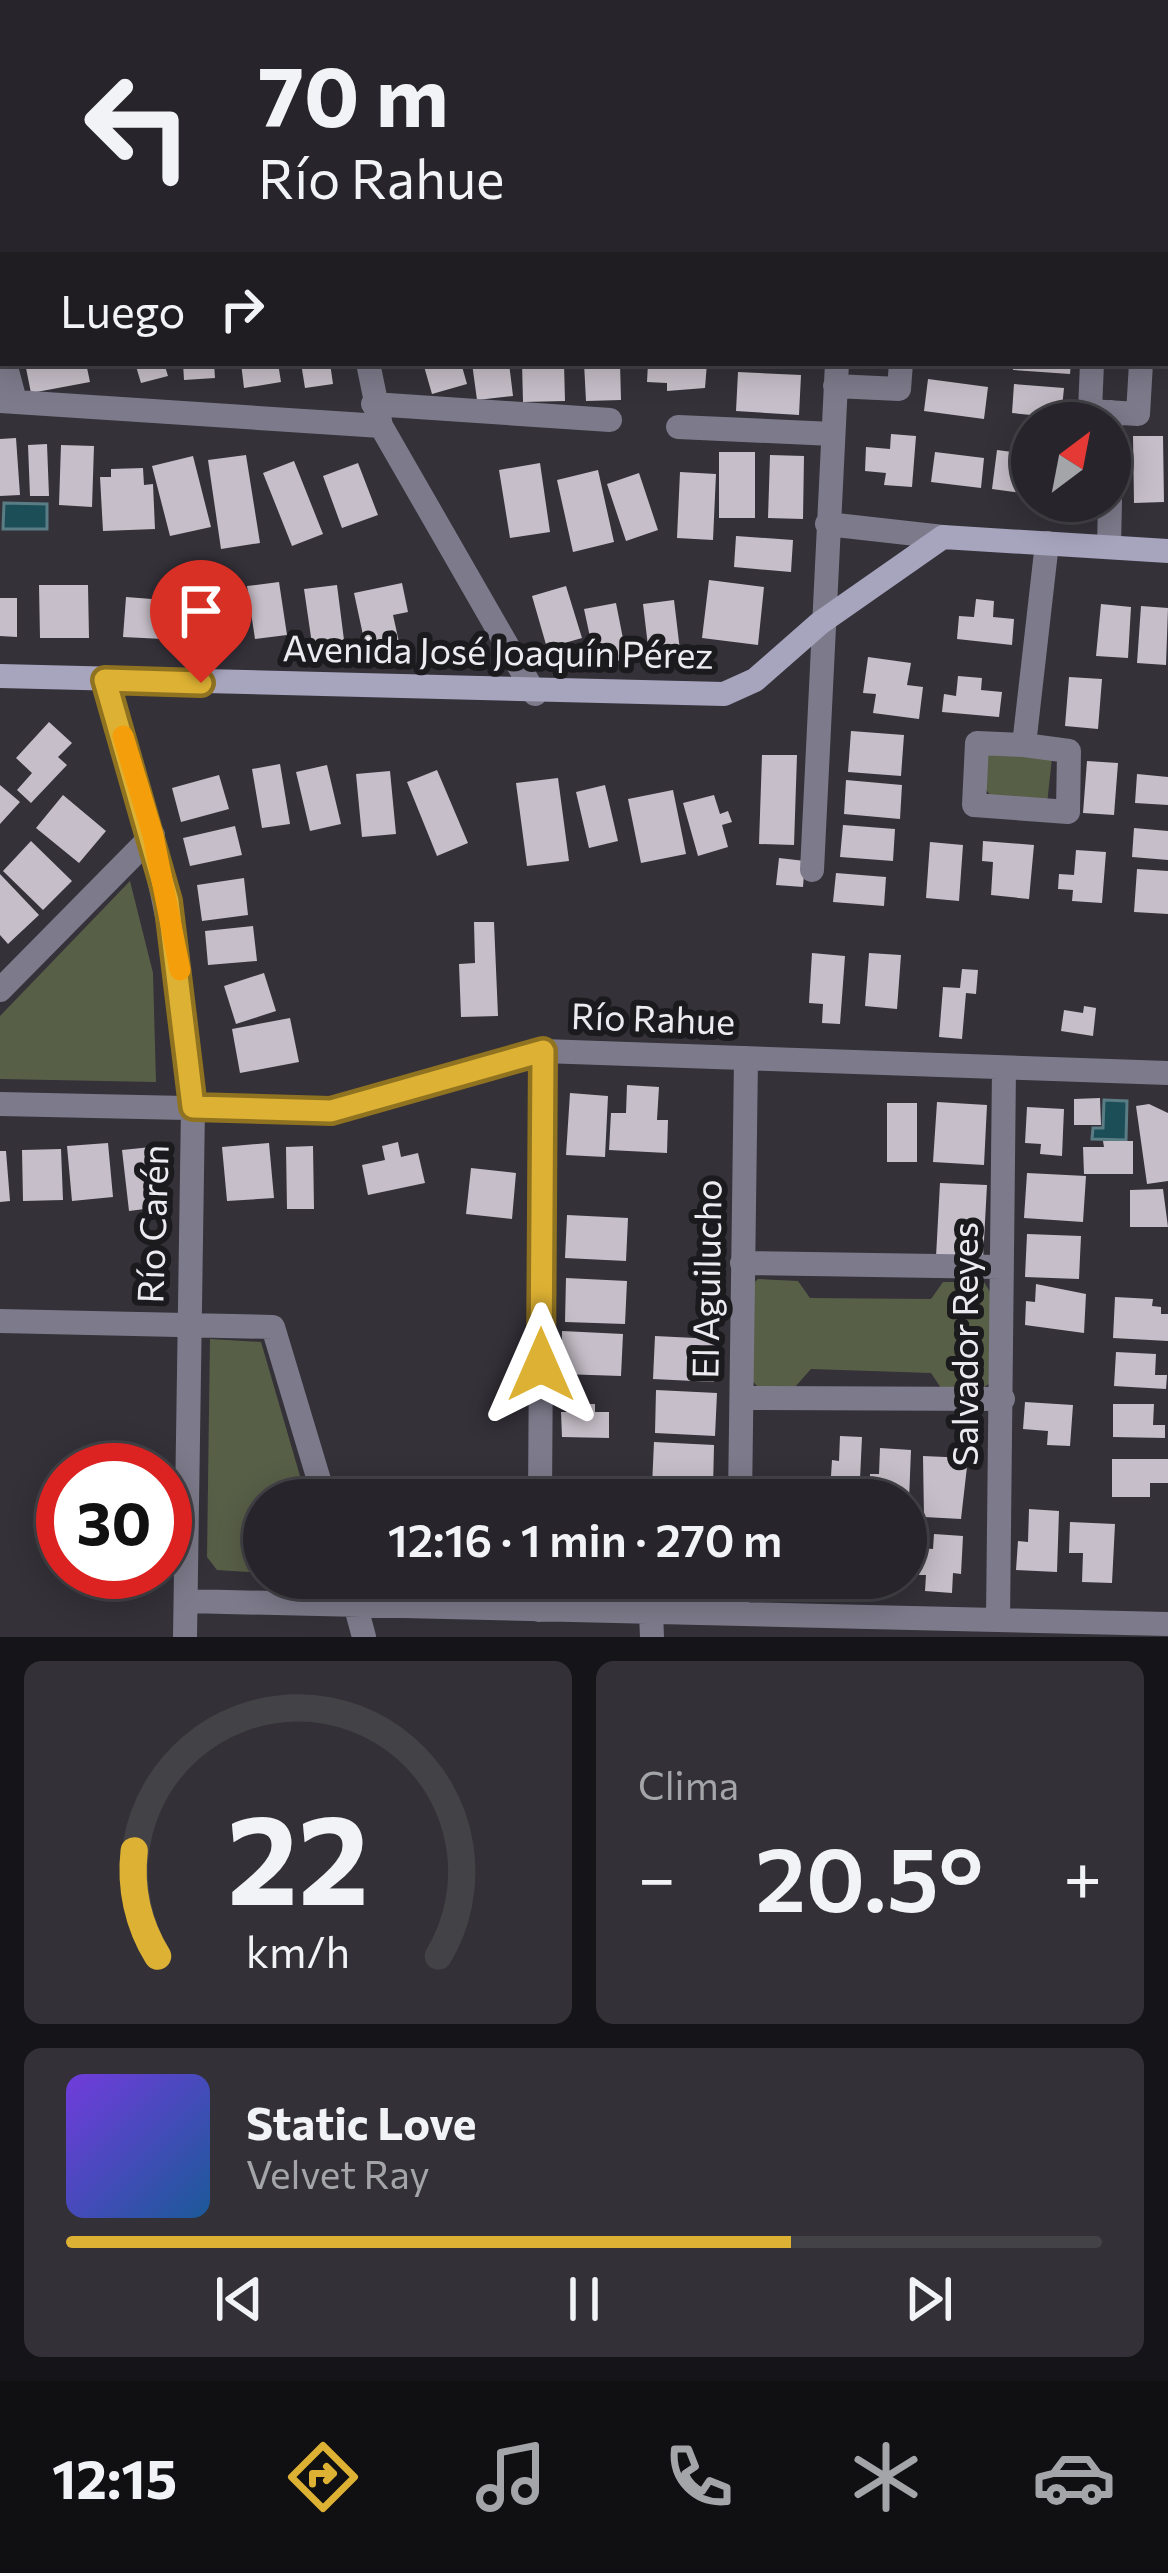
<!DOCTYPE html>
<html lang="es">
<head>
<meta charset="utf-8">
<style>
  body { margin:0; font-family:Commissioner,sans-serif; background:#333137; color:#f1f3f6; height:100vh; display:flex; flex-direction:column; font-size:45px; white-space:nowrap }
  * { box-sizing:border-box; margin:0 }
  p { font-size:39px; color:#a4a5a9 }
  .icon { flex:none; width:66px; height:66px; fill:none; stroke:currentColor; stroke-width:2; stroke-linecap:round; stroke-linejoin:round }
  .map { position:relative; height:1637px; overflow:hidden }
  .drawer { display:flex; flex-direction:column; gap:24px; padding:24px; background:#151418; flex:1 }
  .drawer>* { flex:none }
  .top-card { position:absolute; left:0px; top:0px; width:1170px; height:366px; box-shadow:0 6px 30px #0003,0 0 0 3px #434247; background:#27252b; color:#f1f3f6; overflow:hidden }
  .needle { width:78px; rotate:32deg }
  .tools { position:absolute; left:1011px; top:402px; display:grid; gap:24px }
  .tools a { display:grid; place-items:center; width:120px; height:120px; border-radius:50%; background:#27252b; box-shadow:0 6px 30px #0003,0 0 0 3px #434247; font-size:60px }
  .speed { position:absolute; left:36px; top:1443px; display:flex; gap:24px; font-size:60px; font-weight:700; text-align:center }
  .speed>* { display:grid; place-content:center; width:156px; height:156px; border-radius:50%; background:#27252b; box-shadow:0 6px 30px #0003,0 0 0 3px #434247; line-height:1 }
  .speed .limit { border:18px solid #d22; background:#fff; color:#111 }
  .pin { position:absolute; display:grid; place-items:center; width:102px; height:102px; color:#fff; margin:-123px -51px; border-radius:50% 50% 50% 0; rotate:-45deg; box-shadow:0 0 12px #0007 }
  .pin .icon { rotate:45deg }
  .me { position:absolute; width:132px; margin:-66px; rotate:0deg; stroke-linejoin:round; filter:drop-shadow(0 0 9px #0008) }
  .turn { display:flex; align-items:center; gap:42px; height:252px; padding:0 60px; font-size:54px }
  .turn .icon { width:156px; height:156px; stroke-width:2.5 }
  .turn b { display:block; font-size:84px; line-height:102px }
  .then { display:flex; align-items:center; height:114px; padding:0 60px; background:#0003; gap:24px; font-size:45px }
  .big { font-size:90px; font-weight:600; line-height:1.1 }
  .drawer .tile { flex:1; display:flex; flex-direction:column; justify-content:center; gap:18px; min-width:0; padding:0 42px; border-radius:18px; background:#333137 }
  .drawer .dial { align-items:center; gap:0 }
  .dial svg { height:312px; overflow:visible; fill:none; stroke:#434247; stroke-width:7; stroke-linecap:round; text-anchor:middle }
  .dial text { fill:#f1f3f6; stroke:none }
  .song { display:flex; align-items:center; gap:36px }
  .cover { width:144px; height:144px; border-radius:18px; background:linear-gradient(135deg,hsl(260 70% 55%),hsl(210 70% 35%)) }
  .played { height:12px; border-radius:6px; background:linear-gradient(90deg,#ddb133 70%,#434247 70%) }
  .keys { display:flex; justify-content:space-around; direction:ltr }
  .heat { display:flex; justify-content:space-between; align-items:center; font-size:66px; direction:ltr }
  .drawer .tiles { flex:1; display:grid; gap:24px; grid-template-columns:1fr 1fr }
  .tile:last-child { grid-column:span 2 }
  .trip { position:absolute; left:243px; top:1479px; width:684px; height:120px; border-radius:60px; background:#27252b; box-shadow:0 6px 30px #0003,0 0 0 3px #434247; font-weight:600; line-height:120px; text-align:center }
  .tabs { display:flex; height:192px; justify-content:space-around; align-items:center; background:#100f11; color:#a4a5a9 }
  .tabs .icon { width:84px; height:84px }
  .tabs .selected { color:#ddb133 }
  .tabs b { font-size:54px; color:#f1f3f6 }
  .map>svg:first-child { display:block }
</style>
</head>
<body>
<div class="map">
<svg width="1168" height="1637" viewBox="0 0 1168 1637">
  <rect width="100%" height="100%" fill="#343139"/>
  <!-- green -->
  <path fill="#585f47" d="M991,753L1052,758L1047,804L993,799L984,787L983,761Z
    M130,881L153,973L156,1082L0,1079V1016Z
    M758,1279L798,1281L810,1298L931,1299L943,1282H984L992,1295L990,1383L979,1391L941,1388L931,1373L811,1369L795,1387L757,1386L747,1375L749,1287Z
    M210,1339L261,1342L307,1500H264V1573L217,1570L207,1557Z"/>
  <!-- water -->
  <path fill="#1b4e57" stroke="#5a7d85" stroke-width="3" d="M4,503L47,504V529H3Z
    M1104,1100L1127,1101L1126,1140L1092,1139L1093,1128H1103Z"/>
  <!-- building -->
  <path fill="#c6bec8" d="M25,363H86L90,382L31,393Z
    M135,363H164L168,376L141,383Z
    M183,363H214L215,378L184,380Z
    M241,363H278L281,382L244,388Z
    M301,363H330L333,384L305,388Z
    M423,363H461L467,384L432,394Z
    M472,363H509L513,396L477,400Z
    M522,363H564L565,401L523,402Z
    M584,363H620L621,400L586,401Z
    M648,363H707L705,388L667,391V383L647,382Z
    M1013,363H1071L1070,374L1013,370Z
    M738,372L801,375L799,415L736,411Z
    M928,379L988,387L984,419L924,411Z
    M1014,384L1064,388L1061,418L1012,413Z
    M1023,431L1032,432V501H1051L1050,510L1026,506L1028,494L992,489L997,450L1020,453Z
    M891,434L916,436L912,487L884,485L886,473L865,471L866,447L890,449Z
    M1133,436H1163L1164,502L1134,503Z
    M16,438L20,495L0,496V439Z
    M47,444L49,496H30L28,445Z
    M61,445L94,446L92,507L59,505Z
    M719,452H755V518H719Z
    M935,452L984,458L981,488L931,482Z
    M246,455L260,543L221,549L208,460Z
    M770,455L804,456L803,519L768,518Z
    M193,456L211,527L170,536L152,466Z
    M294,461L323,534L292,546L263,473Z
    M358,463L378,515L342,528L323,476Z
    M540,463L550,532L510,538L499,470Z
    M143,468L144,485L153,484L155,529L103,531L100,477H111V469Z
    M598,470L614,542L573,552L557,480Z
    M680,472L716,474L713,540L677,538Z
    M639,473L658,530L626,541L607,484Z
    M736,536L793,540L791,572L734,567Z
    M226,567L250,626L216,640L206,617L196,622L181,584Z
    M709,580L764,587L758,645L702,638Z
    M279,582L287,635L255,639L247,586Z
    M402,583L408,612L393,615L399,642L366,649L354,593Z
    M39,585H88L89,638H40Z
    M337,585L344,640L312,644L304,589Z
    M566,586L582,638L547,648L532,596Z
    M126,597L165,600L163,639L123,637Z
    M0,598H17V637L0,636Z
    M976,599L994,601L993,617L1014,619L1012,645L957,639L959,616L974,617Z
    M674,600L681,659L650,663L643,604Z
    M616,603L627,659L596,665L584,609Z
    M1101,604L1131,607L1128,658L1096,656Z
    M1141,606L1168,608L1166,665L1137,663Z
    M868,657L911,663L907,685L923,687L919,719L873,713L876,694L863,693Z
    M958,676L982,678L981,690L1002,692L999,717L942,712L944,694L956,696Z
    M1069,677L1102,679L1098,729L1065,726Z
    M49,722L72,743L58,757L67,765L31,803L17,790L32,773L16,758Z
    M851,731L904,735L901,776L848,772Z
    M762,755H797L794,845L759,844Z
    M1087,761L1118,763L1114,815L1083,813Z
    M280,764L290,824L262,828L252,769Z
    M327,765L341,824L310,831L296,772Z
    M437,770L468,843L437,856L407,782Z
    M390,771L396,834L362,837L356,774Z
    M1137,774L1168,777V805L1135,803Z
    M219,775L229,809L181,822L172,788Z
    M558,778L569,861L527,866L516,783Z
    M846,780L902,785L900,819L844,814Z
    M0,785L20,802L0,824Z
    M605,785L618,841L589,848L576,792Z
    M673,790L686,854L641,863L628,799Z
    M63,795L106,831L79,863L36,828Z
    M714,795L720,814L728,811L732,822L722,825L728,847L698,856L683,803Z
    M843,825L895,829L893,861L840,857Z
    M235,826L242,855L190,866L183,838Z
    M1134,828L1168,831V860L1132,857Z
    M31,841L72,881L43,910L3,871Z
    M983,841L1034,845L1029,899L991,895L993,862L982,861Z
    M930,842L963,845L959,901L926,898Z
    M1076,850L1106,852L1102,903L1072,901L1073,890L1058,889L1059,874L1074,875Z
    M779,858L805,861L803,887L776,885Z
    M1137,869L1168,871V914L1134,912Z
    M836,873L886,877L884,906L833,902Z
    M0,874L39,915L8,944L0,935Z
    M244,878L248,915L202,921L197,885Z
    M474,922H494L498,1016L461,1017L459,964L475,963Z
    M253,926L257,961L208,965L205,931Z
    M812,953L845,956L840,1024L822,1023L823,1004L809,1003Z
    M869,953L901,955L897,1009L865,1006Z
    M962,969L978,970L976,994L966,993L962,1039L939,1037L943,987L960,988Z
    M264,973L276,1011L236,1024L224,986Z
    M1084,1006L1096,1008L1093,1036L1061,1031L1064,1010L1083,1013Z
    M290,1018L299,1062L240,1073L232,1029Z
    M627,1085L659,1087L657,1120H668L667,1153L609,1150L611,1113H626Z
    M570,1093L608,1096L605,1157L566,1155Z
    M1100,1098L1101,1125H1074V1099Z
    M937,1102L987,1105L984,1165L933,1162Z
    M887,1103H917V1162H887Z
    M1149,1104L1168,1113V1181L1147,1184L1136,1106Z
    M1027,1107L1064,1109L1062,1156L1040,1154L1041,1144L1025,1143Z
    M1103,1141H1133V1174H1084L1083,1147H1104Z
    M398,1142L401,1157L418,1153L425,1183L368,1195L362,1165L385,1160L382,1146Z
    M108,1143L113,1197L72,1201L67,1146Z
    M269,1143L274,1198L227,1201L222,1147Z
    M161,1146L168,1206L129,1211L122,1150Z
    M313,1146L314,1209H287L286,1147Z
    M61,1149L63,1200L23,1201L22,1150Z
    M0,1151H6L10,1201L0,1202Z
    M471,1168L516,1173L512,1219L466,1214Z
    M1027,1173L1086,1176L1083,1222L1024,1218Z
    M940,1183L987,1185L983,1259L936,1257Z
    M1163,1189L1168,1227H1130V1190Z
    M567,1215L628,1218L626,1261L565,1258Z
    M1027,1234L1081,1236L1079,1279L1025,1277Z
    M566,1278L627,1281L625,1324L565,1322Z
    M1036,1284L1086,1294L1084,1333L1025,1325L1026,1301L1035,1302Z
    M1115,1297L1153,1299L1152,1306L1161,1307V1314H1168V1341L1113,1338Z
    M562,1331L623,1334L621,1376L561,1374Z
    M655,1336L715,1339L714,1382L653,1379Z
    M1116,1352L1156,1354L1155,1375H1167L1166,1389L1114,1386Z
    M656,1390L717,1393L715,1436L655,1433Z
    M1025,1402L1073,1405L1070,1446L1047,1445L1048,1431L1023,1429Z
    M574,1404H595V1412H609V1438L562,1437L561,1412H574Z
    M1113,1404H1154L1153,1425H1165V1438L1113,1437Z
    M840,1436L862,1437L859,1500H818L819,1476H831L832,1460L839,1461Z
    M654,1442L714,1445L713,1488L652,1486Z
    M880,1448L911,1450L909,1500L869,1499L870,1474H879Z
    M923,1456L968,1458L961,1519L924,1517Z
    M1112,1459H1168V1483H1150V1497H1112Z
    M1029,1509L1059,1511L1057,1572L1016,1570L1018,1541L1028,1542Z
    M1070,1522L1115,1524L1112,1583L1082,1582L1083,1553H1069Z
    M934,1534L963,1536L961,1574L953,1573L952,1593L925,1591L926,1575H919L920,1548L933,1549Z"/>
  <g fill="none" stroke-linecap="round" stroke-linejoin="round">
    <!-- street -->
    <path stroke="#7d7b8b" stroke-width="24" d="M563,0L614,3
      M1167,36H1168
      M1167,245H1168
      M5,363L15,401
      M368,363L381,426L535,694
      M1092,363L1090,411L1138,414L1141,363
      M835,386L899,389L901,363
      M0,401L381,426
      M373,404L610,420
      M678,427L833,434
      M1110,478L1111,412
      M827,524L943,537
      M1109,547L1110,501
      M105,680C149,822 183,958 193,1107L185,1637
      M1024,745L1069,751L1068,812L974,805L977,743L1024,745L1047,543
      M812,870L837,363
      M0,990L153,835
      M0,1104L331,1111L543,1051L1168,1073
      M742,1263L1001,1267
      M0,1321L273,1327L325,1500
      M742,1398L1003,1399
      M540,1500L543,1051
      M740,1500L746,1058
      M348,1578L364,1637
      M186,1601L1168,1624
      M539,1610L540,1578
      M651,1613L652,1637
      M737,1614L738,1578
      M998,1620L1004,1068"/>
    <!-- secondary -->
    <path stroke="#a7a4be" stroke-width="24" d="M0,676L724,694L755,680L820,623L943,537L1168,551"/>
  </g>
  <g fill="none" stroke-linecap="round" stroke-linejoin="round">
    <!-- route casing -->
    <g stroke="#907321" stroke-width="30">
      <path id="route" d="M201,683L105,680L168,901L193,1107L331,1111L543,1051L541,1365"/>
    </g>
    <!-- route -->
    <use href="#route" stroke="#ddb133" stroke-width="21"/>
    <!-- slow -->
    <path stroke="#f59e0b" stroke-width="21" d="M123,736L153,835L180,970"/>
  </g>
  <g text-anchor="middle" stroke-width="12" stroke-linejoin="round" paint-order="stroke">
    <!-- street labels -->
    <g font-size="36" fill="#ecebf0" stroke="#1b1a1d">
      <text transform="translate(498 652) rotate(1)" y="13">Avenida José Joaquín Pérez</text>
      <text transform="translate(653 1019) rotate(2)" y="13">Río Rahue</text>
      <text transform="translate(153 1224) rotate(-88)" y="13">Río Carén</text>
      <text transform="translate(707 1279) rotate(-89)" y="13">El Aguilucho</text>
      <text transform="translate(965 1344) rotate(-90)" y="13">Salvador Reyes</text>
    </g>
  </g>
</svg>
<div class="tools">
<a><svg class="needle" viewBox="-14 -14 28 28"><path d="M0-13l5 13h-10z" fill="#e53935"/><path d="M0 13l5-13h-10z" fill="#a4a5a9"/></svg></a>
</div>
<div class="speed"><div class="limit">30</div></div>
<div class="pin" style="left:201px;top:683px;background:#d93025"><svg class="icon" aria-label="arrive" viewBox="0 0 24 24"><path d="M6 21V4h12l-3 4 3 4H6"/></svg></div>
<svg class="me" style="left:541px;top:1365px" viewBox="-20 -20 40 40"><path d="M0-17L14 15 0 8-14 15z" fill="#ddb133" stroke="#fff" stroke-width="4"/></svg>
<div class="trip">12:16 · 1 min · 270 m</div>
<div class="top-card">
<div class="turn"><svg class="icon" aria-label="left" viewBox="0 0 24 24"><path d="M17 20v-9H6M10 6l-5 5 5 5"/></svg><div><b>70 m</b>Río Rahue</div></div>
<div class="then">Luego<svg class="icon" aria-label="right" viewBox="0 0 24 24"><path d="M7 20v-9h11M14 6l5 5-5 5"/></svg></div>
</div>
</div>
<section class="drawer">
<div class="tiles">
<div class="tile dial"><svg viewBox="0 0 100 80">
<path d="M14 69A42 42 0 1 1 86 69"/>
<path d="M14 69A42 42 0 0 1 8 42" stroke="#ddb133"/>
<text x="50" y="56" font-size="32" font-weight="700">22</text>
<text x="50" y="72" font-size="11">km/h</text>
</svg></div>
<div class="tile"><p>Clima</p>
<div class="heat"><a>−</a><b class="big">20.5°</b><a>+</a></div>
</div>
<div class="tile">
<div class="song"><i class="cover"></i><div><b>Static Love</b><p>Velvet Ray</p></div></div>
<div class="played"></div>
<div class="keys"><svg class="icon" aria-label="previous" viewBox="0 0 24 24"><path d="M18 5L8 12l10 7zM5 5v14"/></svg><svg class="icon" aria-label="pause" viewBox="0 0 24 24"><path d="M8 5v14M16 5v14"/></svg><svg class="icon" aria-label="next" viewBox="0 0 24 24"><path d="M6 5l10 7-10 7zM19 5v14"/></svg></div>
</div>
</div>
</section>
<nav class="tabs">
<b>12:15</b>
<svg class="icon selected" aria-label="directions" viewBox="0 0 24 24"><path d="M12 3l9 9-9 9-9-9zM9 14v-3h6M13 9l2 2-2 2"/></svg>
<svg class="icon" aria-label="music" viewBox="0 0 24 24"><path d="M9 18V5l10-2v13"/><circle cx="6" cy="18" r="3"/><circle cx="16" cy="16" r="3"/></svg>
<svg class="icon" aria-label="phone" viewBox="0 0 24 24"><path d="M5 4h4l2 5-3 2q2 4 5 5l2-3 5 2v4C11 20 4 13 5 4z"/></svg>
<svg class="icon" aria-label="climate" viewBox="0 0 24 24"><path d="M12 3v18M4 7l16 10M4 17L20 7"/></svg>
<svg class="icon" aria-label="car" viewBox="0 0 24 24"><path d="M5 17H2v-5l4-1 3-4h7l3 4 3 1v5h-3M9 17h6M6 11h13"/><circle cx="7" cy="17" r="2"/><circle cx="17" cy="17" r="2"/></svg>
</nav>
</body>
</html>
